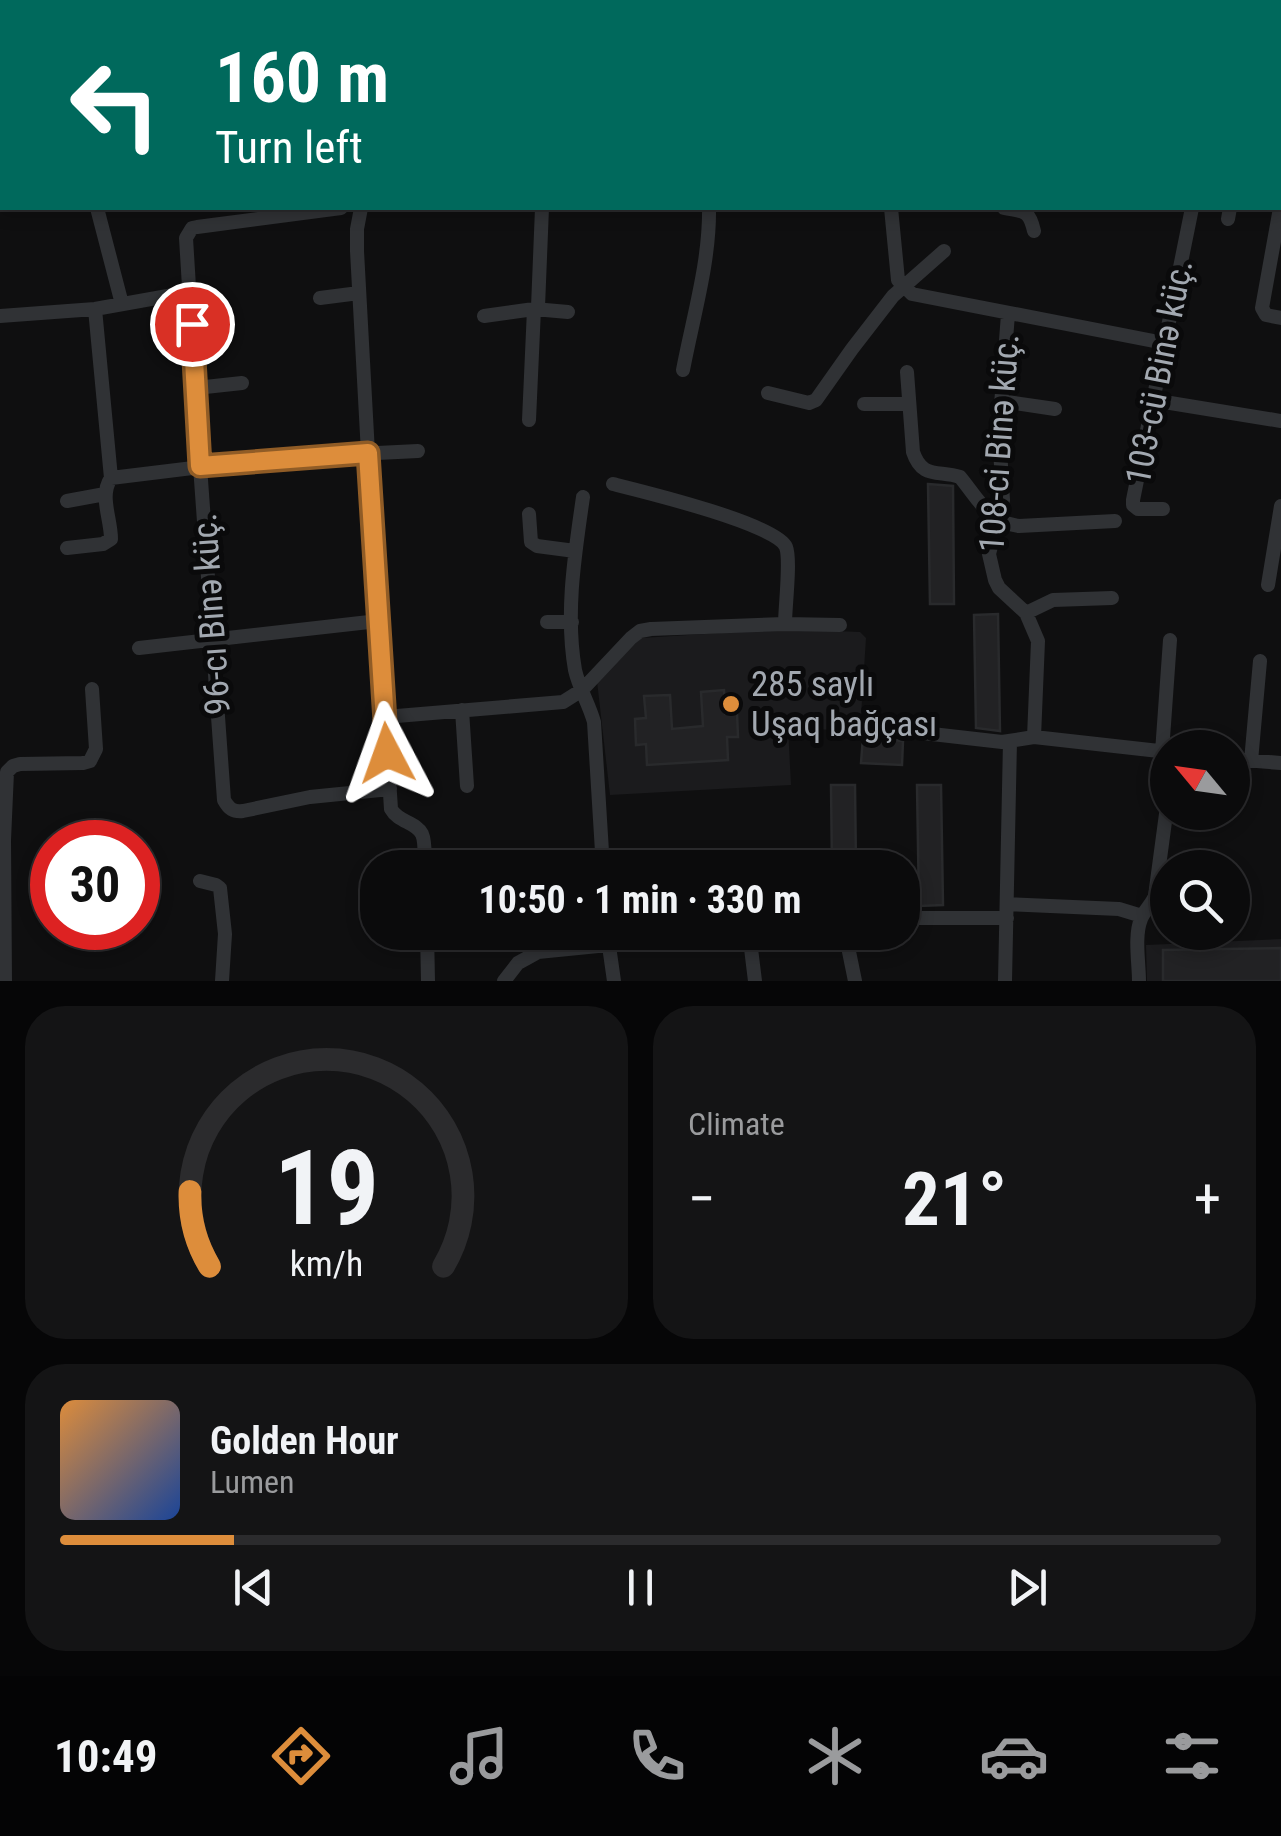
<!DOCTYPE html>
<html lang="en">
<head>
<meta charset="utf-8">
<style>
  body { margin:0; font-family:"Roboto Condensed",sans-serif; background:#141415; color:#f1f3f6; height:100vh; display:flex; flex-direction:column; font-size:38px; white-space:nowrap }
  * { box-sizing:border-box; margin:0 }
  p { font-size:32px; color:#9a9b9d }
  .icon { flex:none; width:55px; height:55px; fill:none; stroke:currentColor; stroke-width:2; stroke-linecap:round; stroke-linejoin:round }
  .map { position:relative; height:981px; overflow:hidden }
  .panel { display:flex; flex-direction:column; gap:25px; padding:25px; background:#060607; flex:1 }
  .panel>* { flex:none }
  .guide { position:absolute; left:0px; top:0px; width:1282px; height:210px; box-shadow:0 5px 15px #0003,0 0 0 2px #2b2b2d; background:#00695c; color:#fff; overflow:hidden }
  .needle { width:65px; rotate:299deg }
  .controls { position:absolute; left:1150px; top:730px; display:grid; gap:20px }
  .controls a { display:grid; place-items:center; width:100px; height:100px; border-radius:50%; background:#0b0b0c; box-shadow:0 5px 15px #0003,0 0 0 2px #2b2b2d; font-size:50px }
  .speed { position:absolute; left:30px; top:820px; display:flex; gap:20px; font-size:50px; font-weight:700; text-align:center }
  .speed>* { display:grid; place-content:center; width:130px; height:130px; border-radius:50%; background:#0b0b0c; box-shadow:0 5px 15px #0003,0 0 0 2px #2b2b2d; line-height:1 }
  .speed .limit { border:15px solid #d22; background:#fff; color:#111 }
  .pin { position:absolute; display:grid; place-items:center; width:85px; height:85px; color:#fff; margin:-42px; border:5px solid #fff; border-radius:50%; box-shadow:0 2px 10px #0007 }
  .me { position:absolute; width:110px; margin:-55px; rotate:356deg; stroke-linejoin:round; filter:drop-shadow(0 0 8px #0008) }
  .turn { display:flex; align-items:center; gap:35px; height:210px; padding:0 50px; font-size:45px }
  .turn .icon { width:130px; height:130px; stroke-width:2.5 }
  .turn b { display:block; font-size:70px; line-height:85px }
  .big { font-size:75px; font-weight:700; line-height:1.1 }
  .panel .tile { flex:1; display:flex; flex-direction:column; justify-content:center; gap:15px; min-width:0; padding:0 35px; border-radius:40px; background:#141415 }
  .panel .dial { align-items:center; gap:0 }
  .dial svg { height:260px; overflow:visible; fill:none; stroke:#2b2b2d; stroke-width:7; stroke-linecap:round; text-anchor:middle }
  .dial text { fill:#f1f3f6; stroke:none }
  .song { display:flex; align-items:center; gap:30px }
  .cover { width:120px; height:120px; border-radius:15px; background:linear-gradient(135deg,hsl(30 70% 55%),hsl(220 70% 35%)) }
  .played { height:10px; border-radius:5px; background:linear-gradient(90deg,#dd8d3b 15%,#2b2b2d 15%) }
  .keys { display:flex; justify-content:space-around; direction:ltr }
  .heat { display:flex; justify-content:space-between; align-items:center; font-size:55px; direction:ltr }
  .panel .tiles { flex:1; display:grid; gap:25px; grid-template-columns:1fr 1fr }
  .tile:last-child { grid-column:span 2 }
  .trip { position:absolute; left:360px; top:850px; width:560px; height:100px; border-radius:40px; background:#0b0b0c; box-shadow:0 5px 15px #0003,0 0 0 2px #2b2b2d; font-weight:700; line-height:100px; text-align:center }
  .dock { display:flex; height:160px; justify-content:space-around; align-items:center; background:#040405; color:#9a9b9d }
  .dock .icon { width:70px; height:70px }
  .dock .on { color:#dd8d3b }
  .dock b { font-size:45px; color:#f1f3f6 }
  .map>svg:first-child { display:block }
</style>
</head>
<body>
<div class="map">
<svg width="1281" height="981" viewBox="0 0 1281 981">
  <rect width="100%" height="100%" fill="#0f0f10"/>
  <!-- built -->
  <path fill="#1b1b1d" d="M784,629L860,632L866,638L860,732L788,727L791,785L610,795L597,681L641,638Z
    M1281,939V981H1147L1146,945Z"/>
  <!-- building -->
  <path fill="#222224" stroke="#292a2c" stroke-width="2.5" d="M928,484L953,486L954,604H930Z
    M998,614L1000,731L976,728L974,615Z
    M724,690L725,714L737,713L738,737H727L728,760L647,765L646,744L636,745L635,719L646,718L644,696L670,695L672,729L703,726L701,692Z
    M863,737L903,741L902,765L861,763Z
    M831,785H855L856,868H832Z
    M917,785H941L943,905L919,906Z
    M1281,948V981H1163V950Z"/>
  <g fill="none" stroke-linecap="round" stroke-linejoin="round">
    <!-- minor -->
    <path stroke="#303235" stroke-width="14" d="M183,0L184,2
      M325,0L326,2
      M699,0V2
      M811,0L812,2
      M28,2L38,0
      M357,2L366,0
      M0,9H2
      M1280,41H1281
      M97,208L122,304
      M341,208L197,227L192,228L186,238L200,466L224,800C229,809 233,812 243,811L310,797L390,789
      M361,208L357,229V251L368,453L391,809C398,822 416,822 422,834C426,843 424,858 425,868
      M891,208L898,280L912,294L1164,343
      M1004,208C1024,212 1029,209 1034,231
      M1280,208L1262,308L1266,315L1281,318
      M1228,219L1230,208
      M320,298L359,293
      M1008,314L999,431L1003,500L989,554L995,580L999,588L1026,613L1038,641L1034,737
      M0,316L95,309L190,292
      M484,316L534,309L568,312
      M683,370C693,317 710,261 709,208
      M907,372L913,452C922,479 938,470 960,477C979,500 988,522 1019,526L1115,521
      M196,388L242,383
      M768,393L809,403L816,400L852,349L893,296L944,251
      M1152,400L1281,421
      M1001,401L1055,409
      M864,404H907
      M529,420L534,309L538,307L542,208
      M111,478L275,458L418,451
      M613,484C641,491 777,524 786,547C791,560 785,607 785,624
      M583,497C575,553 565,613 575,670C579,688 589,704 594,722L603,868
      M67,501L105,494
      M1163,509H1138L1133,505V500L1192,208
      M529,514L531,542L537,546L575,551
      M67,548L103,544L111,539C111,518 99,496 111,478L95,309
      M1268,585L1281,506
      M1026,613L1053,600L1112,598
      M547,622H572
      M139,648L378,621
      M462,710L467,786
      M385,717L563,702L582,690L631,638L640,631L651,629L785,624L840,625
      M862,726L1002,742L1034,737L1168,752
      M1162,752L1170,640
      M1232,759L1281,763
      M1251,761L1260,661
      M200,881L216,885L220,888L225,934L222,981
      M1007,904L1119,909L1142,916
      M902,918H1007
      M427,932L428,981
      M607,932L614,981
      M749,932L755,981
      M845,932L855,981
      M5,981L4,840L7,772L13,766L20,764L83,763L90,761L96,749L92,689
      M504,981L518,963L538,952L608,945
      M1005,981L1010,741
      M1139,981C1139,963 1134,936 1141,919C1144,911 1151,905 1155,896L1168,799"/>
  </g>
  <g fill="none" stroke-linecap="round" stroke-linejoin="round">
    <!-- route casing -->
    <g stroke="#905c26" stroke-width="25">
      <path id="route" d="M192,324L200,466L368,453L387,753"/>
    </g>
    <!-- route -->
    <use href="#route" stroke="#dd8d3b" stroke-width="18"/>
  </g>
  <!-- markers -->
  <circle fill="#dd8d3b" stroke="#0a0a0b" stroke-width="4" cx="731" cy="704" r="10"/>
  <g text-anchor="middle" stroke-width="10" stroke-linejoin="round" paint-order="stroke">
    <!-- street labels -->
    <g font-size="35" fill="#a2a8b0" stroke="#0a0a0b">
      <text transform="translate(1159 372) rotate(-79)" y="12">103-cü Binə küç.</text>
      <text transform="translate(999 443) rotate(-86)" y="12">108-ci Binə küç.</text>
      <text transform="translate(211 614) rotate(-94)" y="12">96-cı Binə küç.</text>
    </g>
    <!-- poi labels -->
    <g font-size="35" fill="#a2a8b0" stroke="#0a0a0b" text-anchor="start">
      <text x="751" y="696">285 saylı<tspan x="751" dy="40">Uşaq bağçası</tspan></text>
    </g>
  </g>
</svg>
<div class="controls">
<a><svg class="needle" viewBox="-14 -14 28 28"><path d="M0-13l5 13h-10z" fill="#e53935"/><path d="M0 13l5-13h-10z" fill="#9a9b9d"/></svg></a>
<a><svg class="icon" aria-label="search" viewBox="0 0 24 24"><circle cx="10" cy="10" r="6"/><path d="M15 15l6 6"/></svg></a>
</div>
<div class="speed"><div class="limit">30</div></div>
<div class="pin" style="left:192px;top:324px;background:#d93025"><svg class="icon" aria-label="arrive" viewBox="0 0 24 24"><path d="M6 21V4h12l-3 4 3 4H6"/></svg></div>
<svg class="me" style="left:387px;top:753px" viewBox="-20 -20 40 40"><path d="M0-17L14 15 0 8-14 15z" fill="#dd8d3b" stroke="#fff" stroke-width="4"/></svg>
<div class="trip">10:50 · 1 min · 330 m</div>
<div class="guide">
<div class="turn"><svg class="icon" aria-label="left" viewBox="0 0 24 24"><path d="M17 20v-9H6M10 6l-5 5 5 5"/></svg><div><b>160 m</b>Turn left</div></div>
</div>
</div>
<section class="panel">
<div class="tiles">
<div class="tile dial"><svg viewBox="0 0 100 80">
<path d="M14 69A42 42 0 1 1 86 69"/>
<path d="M14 69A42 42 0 0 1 8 46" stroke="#dd8d3b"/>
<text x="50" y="56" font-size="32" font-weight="700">19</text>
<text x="50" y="72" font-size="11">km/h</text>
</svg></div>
<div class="tile"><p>Climate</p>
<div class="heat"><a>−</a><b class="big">21°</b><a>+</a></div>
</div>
<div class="tile">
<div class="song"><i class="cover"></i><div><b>Golden Hour</b><p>Lumen</p></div></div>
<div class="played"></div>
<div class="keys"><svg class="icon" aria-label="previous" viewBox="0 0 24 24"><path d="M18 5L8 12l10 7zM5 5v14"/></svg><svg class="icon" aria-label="pause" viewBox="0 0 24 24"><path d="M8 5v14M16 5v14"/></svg><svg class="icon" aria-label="next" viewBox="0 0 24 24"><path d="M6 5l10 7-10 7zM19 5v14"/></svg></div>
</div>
</div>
</section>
<nav class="dock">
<b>10:49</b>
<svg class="icon on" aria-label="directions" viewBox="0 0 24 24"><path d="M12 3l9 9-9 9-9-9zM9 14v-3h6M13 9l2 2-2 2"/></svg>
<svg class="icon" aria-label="music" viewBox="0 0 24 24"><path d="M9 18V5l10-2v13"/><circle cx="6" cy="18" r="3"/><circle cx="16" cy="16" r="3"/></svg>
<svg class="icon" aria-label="phone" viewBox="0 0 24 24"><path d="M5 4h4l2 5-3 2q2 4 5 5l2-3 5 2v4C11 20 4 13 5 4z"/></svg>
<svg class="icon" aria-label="climate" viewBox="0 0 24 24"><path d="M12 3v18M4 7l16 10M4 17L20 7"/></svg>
<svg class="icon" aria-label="car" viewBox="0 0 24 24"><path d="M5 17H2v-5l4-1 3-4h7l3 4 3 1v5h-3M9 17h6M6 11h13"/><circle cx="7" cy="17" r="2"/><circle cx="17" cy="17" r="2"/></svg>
<svg class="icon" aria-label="filters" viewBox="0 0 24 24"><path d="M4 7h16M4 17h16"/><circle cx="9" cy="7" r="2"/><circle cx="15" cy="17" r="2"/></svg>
</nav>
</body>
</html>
